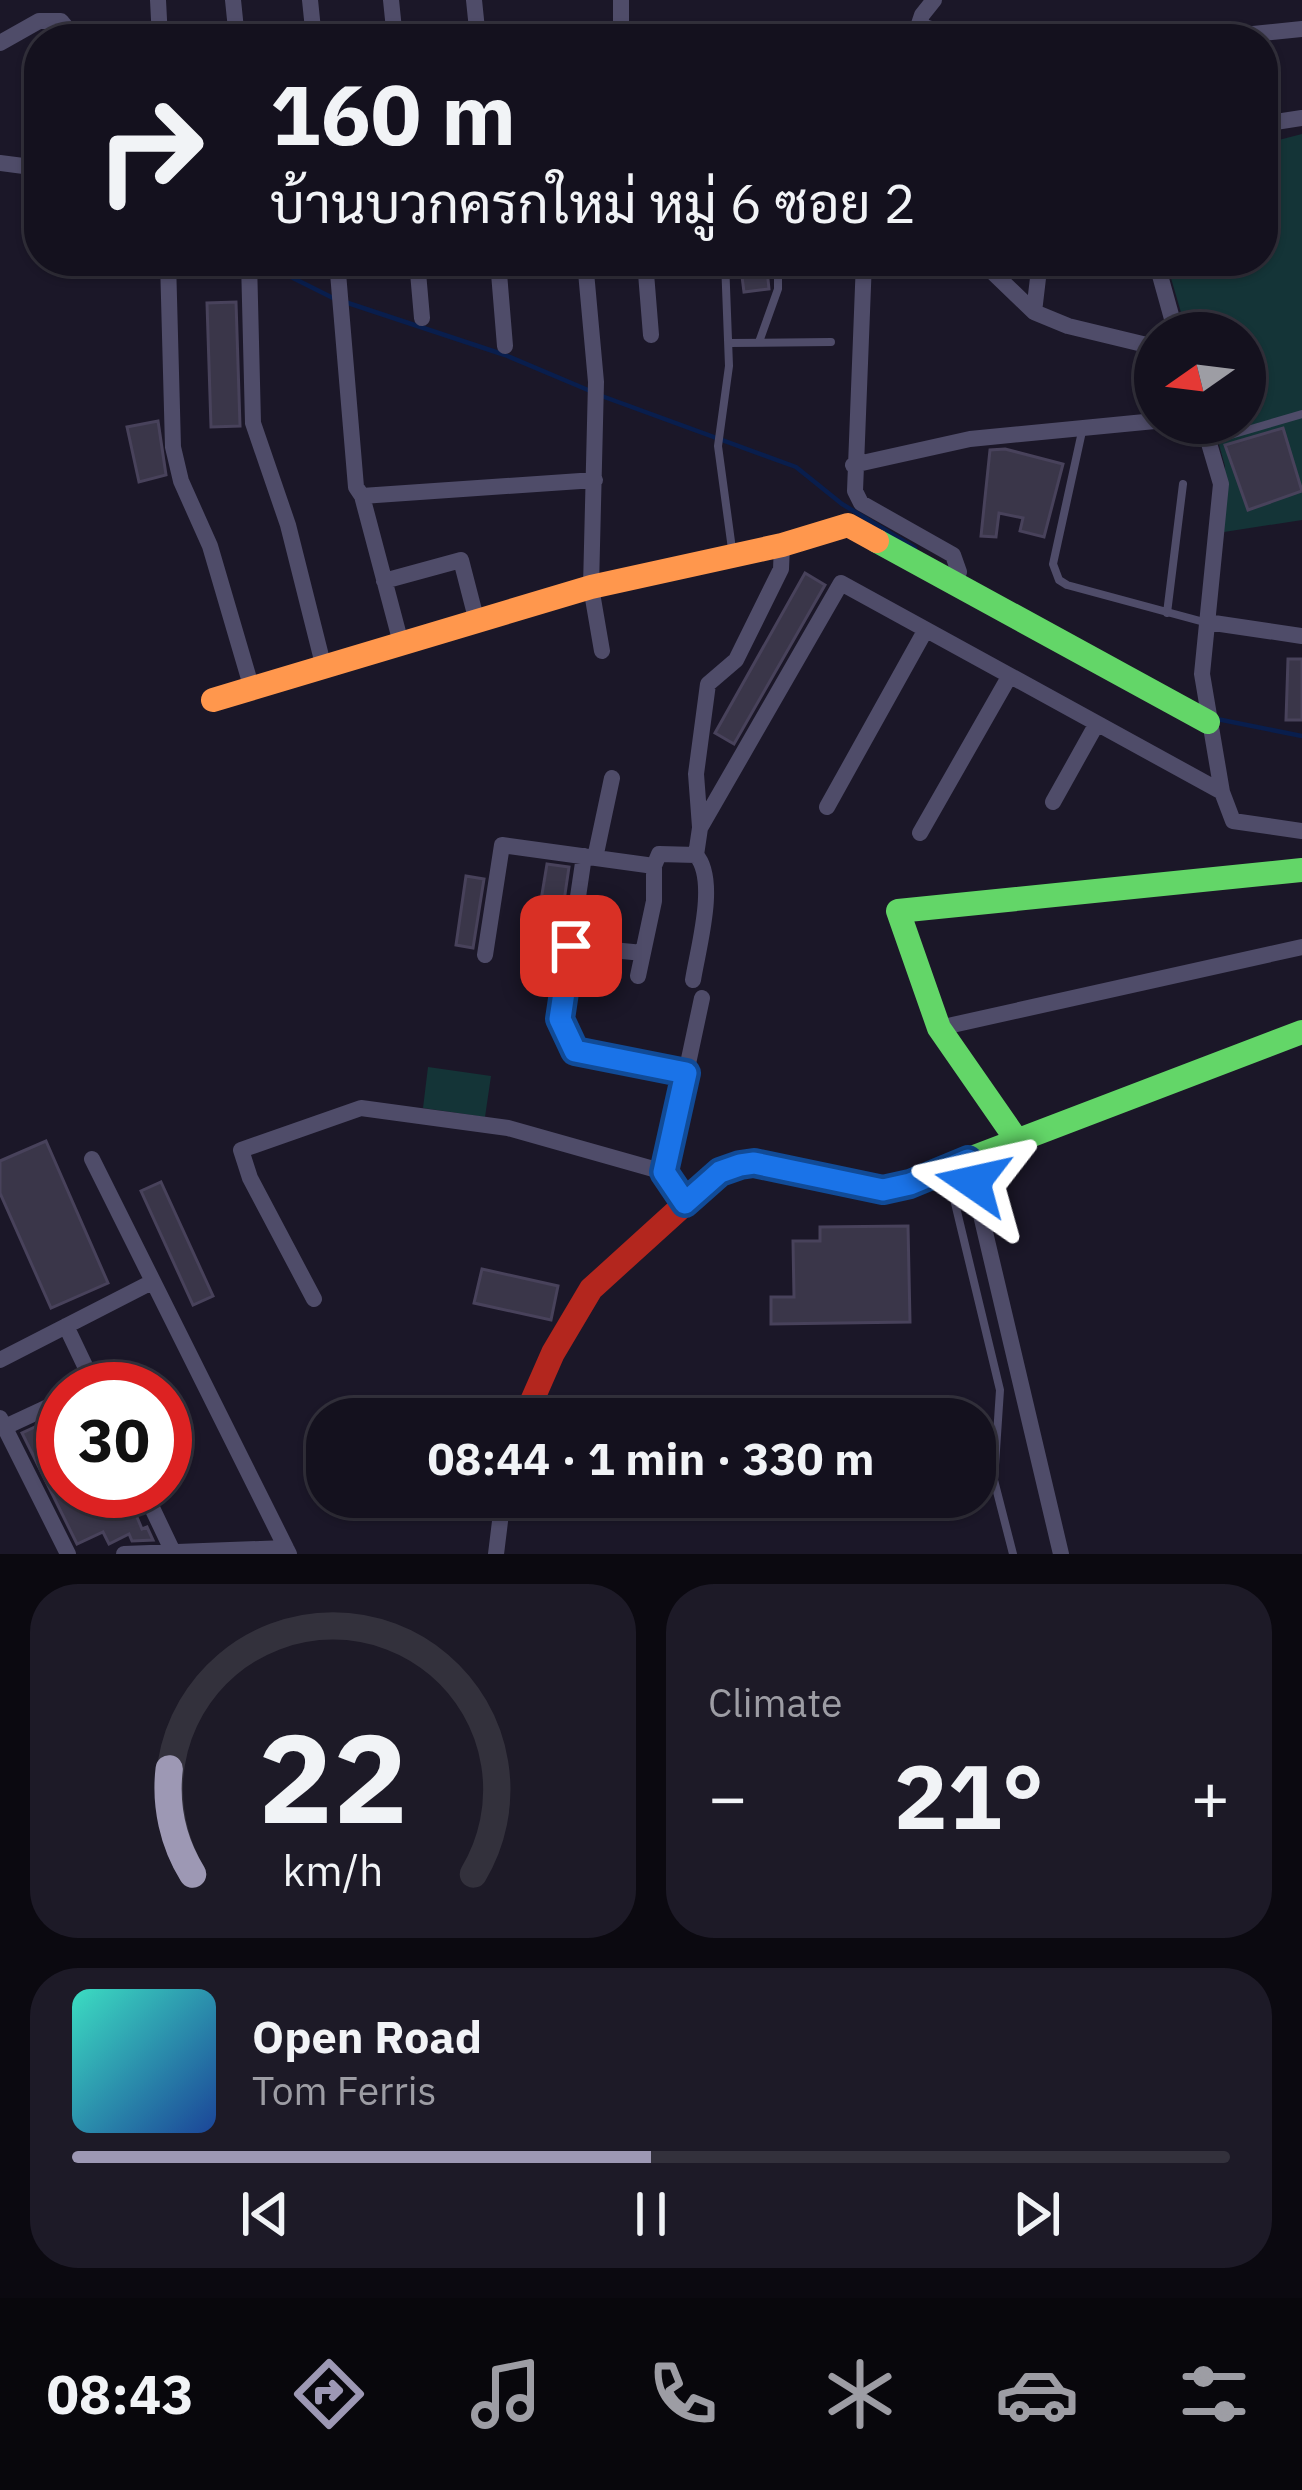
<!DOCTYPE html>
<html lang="en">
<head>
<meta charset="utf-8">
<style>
  body { margin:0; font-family:"IBM Plex Sans",Sarabun,sans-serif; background:#1d1a27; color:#f1f3f6; height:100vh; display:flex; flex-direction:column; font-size:45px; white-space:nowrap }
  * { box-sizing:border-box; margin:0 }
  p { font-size:39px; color:#9d9da4 }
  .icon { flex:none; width:66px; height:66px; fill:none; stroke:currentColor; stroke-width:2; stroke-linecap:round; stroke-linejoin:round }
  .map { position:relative; height:1554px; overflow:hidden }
  .side { display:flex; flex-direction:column; gap:30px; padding:30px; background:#0b0910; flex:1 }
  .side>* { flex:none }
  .guide { position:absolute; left:24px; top:24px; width:1254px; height:252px; border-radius:48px; box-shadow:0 3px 9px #0004,0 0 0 3px #33313c; background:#14111e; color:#f1f3f6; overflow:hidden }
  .needle { width:78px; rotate:256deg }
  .buttons { position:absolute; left:1134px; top:312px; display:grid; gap:24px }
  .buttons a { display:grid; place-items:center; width:132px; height:132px; border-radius:50%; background:#14111e; box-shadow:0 3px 9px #0004,0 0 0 3px #33313c; font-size:60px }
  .speed { position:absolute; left:36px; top:1362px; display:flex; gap:24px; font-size:60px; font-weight:700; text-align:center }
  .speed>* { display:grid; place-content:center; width:156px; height:156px; border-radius:50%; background:#14111e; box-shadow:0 3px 9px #0004,0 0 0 3px #33313c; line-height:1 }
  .speed .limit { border:18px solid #d22; background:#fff; color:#111 }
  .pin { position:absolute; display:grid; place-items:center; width:102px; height:102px; color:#fff; margin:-51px; border-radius:24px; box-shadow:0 6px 18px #0006 }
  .me { position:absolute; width:132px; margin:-66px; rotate:281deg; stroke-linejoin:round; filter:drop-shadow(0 0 9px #0008) }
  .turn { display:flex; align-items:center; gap:42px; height:252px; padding:0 48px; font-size:54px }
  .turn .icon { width:156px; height:156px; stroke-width:2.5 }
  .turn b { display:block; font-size:84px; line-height:102px }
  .big { font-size:90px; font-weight:800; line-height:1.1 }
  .side .widget { flex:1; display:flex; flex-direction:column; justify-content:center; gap:18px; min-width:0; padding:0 42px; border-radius:48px; background:#1d1a27 }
  .side .dial { align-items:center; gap:0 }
  .dial svg { height:312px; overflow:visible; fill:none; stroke:#33313c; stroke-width:7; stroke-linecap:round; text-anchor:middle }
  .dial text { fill:#f1f3f6; stroke:none }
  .song { display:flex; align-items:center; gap:36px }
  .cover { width:144px; height:144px; border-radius:18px; background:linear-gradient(135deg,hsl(170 70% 55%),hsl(220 70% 35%)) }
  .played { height:12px; border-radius:6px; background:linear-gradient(90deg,#9d98b4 50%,#33313c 50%) }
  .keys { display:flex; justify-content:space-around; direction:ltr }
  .heat { display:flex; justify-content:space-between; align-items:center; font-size:66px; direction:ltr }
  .side .tiles { flex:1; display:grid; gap:30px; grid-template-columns:1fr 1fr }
  .widget:last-child { grid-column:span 2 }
  .trip { position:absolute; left:306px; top:1398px; width:690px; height:120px; border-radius:48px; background:#14111e; box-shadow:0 3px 9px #0004,0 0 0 3px #33313c; font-weight:800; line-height:120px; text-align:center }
  .tabs { display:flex; height:192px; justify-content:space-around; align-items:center; background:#08070c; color:#9d9da4 }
  .tabs .icon { width:84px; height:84px }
  .tabs .selected { color:#9d98b4 }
  .tabs b { font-size:54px; color:#f1f3f6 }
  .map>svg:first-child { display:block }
</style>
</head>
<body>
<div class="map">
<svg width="1302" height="1554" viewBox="0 0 1302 1554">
  <rect width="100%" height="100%" fill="#1b1728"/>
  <!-- green -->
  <path fill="#143437" d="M1302,134V520L1224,532L1225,466L1213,423H1245V333H1187L1166,261H1263V144Z
    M428,1067L491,1076L485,1117L423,1108Z"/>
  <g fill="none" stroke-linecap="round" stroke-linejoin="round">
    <!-- stream -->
    <path stroke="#091e4d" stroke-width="4.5" d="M259,261L335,299
      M345,302L505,355L588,390
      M599,395L796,467L842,504L915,548
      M1217,719L1302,736"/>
  </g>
  <!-- building -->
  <path fill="#3a3649" stroke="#48425b" stroke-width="3" d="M740,261H766L769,289L744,292Z
    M236,302L240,426L211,427L207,303Z
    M158,421L166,475L139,482L127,427Z
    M1283,428L1302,491L1248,510L1225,445Z
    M1005,449L1063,464L1044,537L1020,531L1023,518L999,513L996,537L981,536L990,450Z
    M805,573L825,585L734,744L715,733Z
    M1288,659H1302V720H1286Z
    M547,864L569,867L551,989L527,985Z
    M466,876L484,879L473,948L456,945Z
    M46,1141L108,1283L51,1308L0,1193V1161Z
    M161,1182L213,1296L193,1305L141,1191Z
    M908,1226L910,1322L771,1324V1297H794L793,1241H820V1227Z
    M482,1269L558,1286L551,1320L474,1303Z
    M63,1414V1491H126L142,1529L147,1527L153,1540L132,1541L129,1534L109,1544L103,1532L77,1544L22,1433Z"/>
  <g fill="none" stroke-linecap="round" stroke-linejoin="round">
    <!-- lane -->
    <path stroke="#4f4c69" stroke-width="8" d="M725,261L729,366L718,446L732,549
      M759,342L778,289V261
      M729,343L831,342
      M1083,427L1053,564L1059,580L1067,585L1204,622
      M1210,441L1302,414
      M1167,613L1183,484
      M948,1174L1000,1390L994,1480L1013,1554"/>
    <!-- street -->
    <path stroke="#4f4c69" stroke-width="16" d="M158,0L160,39
      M233,0L237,39
      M310,0L314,39
      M391,0L395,39
      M474,0L478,39
      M621,0V39
      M919,25L961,39
      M914,39L922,15L934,0
      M1204,39L1302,29
      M0,43L39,21H61L76,39
      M1263,124L1302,118
      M0,163L39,168
      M168,261L173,447L181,481L210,546L252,689
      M249,261L253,423L288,525L324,668
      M337,261L356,487L362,496L402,647
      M417,261L422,318
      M498,261L505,346
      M585,261L596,382L591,587L602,651
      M645,261L651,335
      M864,261L855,491L861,503L953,555L959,572L953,583
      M981,261L1034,312L1068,326L1155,347
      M1156,261L1176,333
      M1034,312L1040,261
      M1203,423L1221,484L1202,674L1222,792L1233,821L1302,831
      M853,465L970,439L1155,421
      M362,496L595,480
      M384,581L461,560L477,622
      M1207,622L1302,636
      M1053,802L1096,725
      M827,807L925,631
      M700,827L696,774L708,684L736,660L781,569L782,545
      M920,833L1009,677
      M696,855L700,828L841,583L1222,792
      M584,856L560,1019L575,1051L686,1073L664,1172L685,1203
      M595,858L612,778
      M571,946L643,953
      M485,955L502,845L654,866L659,854L696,855
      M638,976L654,901V866
      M693,980C698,948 718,880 696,855
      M939,1028L1302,947
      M686,1073L702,998
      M92,1159L289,1554
      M968,1160L1061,1554
      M314,1299L250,1178L241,1150L361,1108L508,1128L664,1172
      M66,1326L96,1389
      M0,1360L152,1282
      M0,1418L68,1554
      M5,1427L63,1400
      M144,1491L173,1552
      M124,1554L286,1548
      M496,1554L503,1497"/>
    <!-- fast -->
    <path stroke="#63d668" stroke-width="24" d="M877,541L1208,722
      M1016,1139L939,1028L898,911L1302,870
      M836,1180L883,1190L893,1188L1302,1032"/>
    <!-- slow -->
    <path stroke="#ff974d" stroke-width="24" d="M213,700L591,587L782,545L848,525L877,541"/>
    <!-- jam -->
    <path stroke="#b3261e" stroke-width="24" d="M524,1419L553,1353L591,1289L720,1172L754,1163L836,1180"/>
  </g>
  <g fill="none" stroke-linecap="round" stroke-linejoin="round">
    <!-- route casing -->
    <g stroke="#114b97" stroke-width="30">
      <path id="route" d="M571,946L560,1019L575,1051L686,1073L664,1172L685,1203L720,1172L740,1165L754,1163L883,1190L910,1184L968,1160L973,1182"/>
    </g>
    <!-- route -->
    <use href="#route" stroke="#1a73e8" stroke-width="21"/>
  </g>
</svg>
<div class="buttons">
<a><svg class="needle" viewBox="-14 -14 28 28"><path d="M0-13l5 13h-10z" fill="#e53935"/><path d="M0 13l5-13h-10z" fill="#9d9da4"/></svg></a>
</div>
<div class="speed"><div class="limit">30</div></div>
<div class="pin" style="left:571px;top:946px;background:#d93025"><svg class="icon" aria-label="arrive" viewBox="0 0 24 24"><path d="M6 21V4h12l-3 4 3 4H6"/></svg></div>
<svg class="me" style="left:973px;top:1182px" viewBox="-20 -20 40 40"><path d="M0-17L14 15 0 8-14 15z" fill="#1a73e8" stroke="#fff" stroke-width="4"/></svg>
<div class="trip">08:44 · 1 min · 330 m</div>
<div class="guide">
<div class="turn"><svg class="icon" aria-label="right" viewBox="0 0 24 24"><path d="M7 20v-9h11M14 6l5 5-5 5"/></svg><div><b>160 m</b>บ้านบวกครกใหม่ หมู่ 6 ซอย 2</div></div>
</div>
</div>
<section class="side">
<div class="tiles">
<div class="widget dial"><svg viewBox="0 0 100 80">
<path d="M14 69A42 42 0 1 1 86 69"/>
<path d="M14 69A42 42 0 0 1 8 42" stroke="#9d98b4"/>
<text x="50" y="56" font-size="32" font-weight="700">22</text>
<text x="50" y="72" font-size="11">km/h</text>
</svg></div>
<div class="widget"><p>Climate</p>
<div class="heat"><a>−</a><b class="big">21°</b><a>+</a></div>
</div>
<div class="widget">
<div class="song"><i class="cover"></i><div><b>Open Road</b><p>Tom Ferris</p></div></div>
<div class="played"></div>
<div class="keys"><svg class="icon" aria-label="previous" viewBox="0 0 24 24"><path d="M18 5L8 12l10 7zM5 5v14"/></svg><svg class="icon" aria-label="pause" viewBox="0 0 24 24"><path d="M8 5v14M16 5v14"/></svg><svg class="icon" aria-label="next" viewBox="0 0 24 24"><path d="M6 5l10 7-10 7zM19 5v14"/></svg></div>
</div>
</div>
</section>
<nav class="tabs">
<b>08:43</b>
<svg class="icon selected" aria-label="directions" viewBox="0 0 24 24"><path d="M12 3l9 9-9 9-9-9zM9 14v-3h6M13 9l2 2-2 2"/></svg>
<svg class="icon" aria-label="music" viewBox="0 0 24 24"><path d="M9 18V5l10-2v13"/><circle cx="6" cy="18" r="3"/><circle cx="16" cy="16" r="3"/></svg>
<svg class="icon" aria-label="phone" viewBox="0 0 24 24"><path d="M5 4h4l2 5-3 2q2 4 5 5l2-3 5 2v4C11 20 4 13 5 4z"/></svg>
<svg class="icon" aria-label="climate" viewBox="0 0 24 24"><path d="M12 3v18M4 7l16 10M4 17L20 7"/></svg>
<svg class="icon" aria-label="car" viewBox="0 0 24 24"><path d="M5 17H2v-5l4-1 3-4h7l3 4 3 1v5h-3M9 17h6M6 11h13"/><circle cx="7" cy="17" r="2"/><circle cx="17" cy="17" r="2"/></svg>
<svg class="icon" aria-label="filters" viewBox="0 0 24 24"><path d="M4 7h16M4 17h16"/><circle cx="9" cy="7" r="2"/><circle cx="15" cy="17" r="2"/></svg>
</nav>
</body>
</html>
